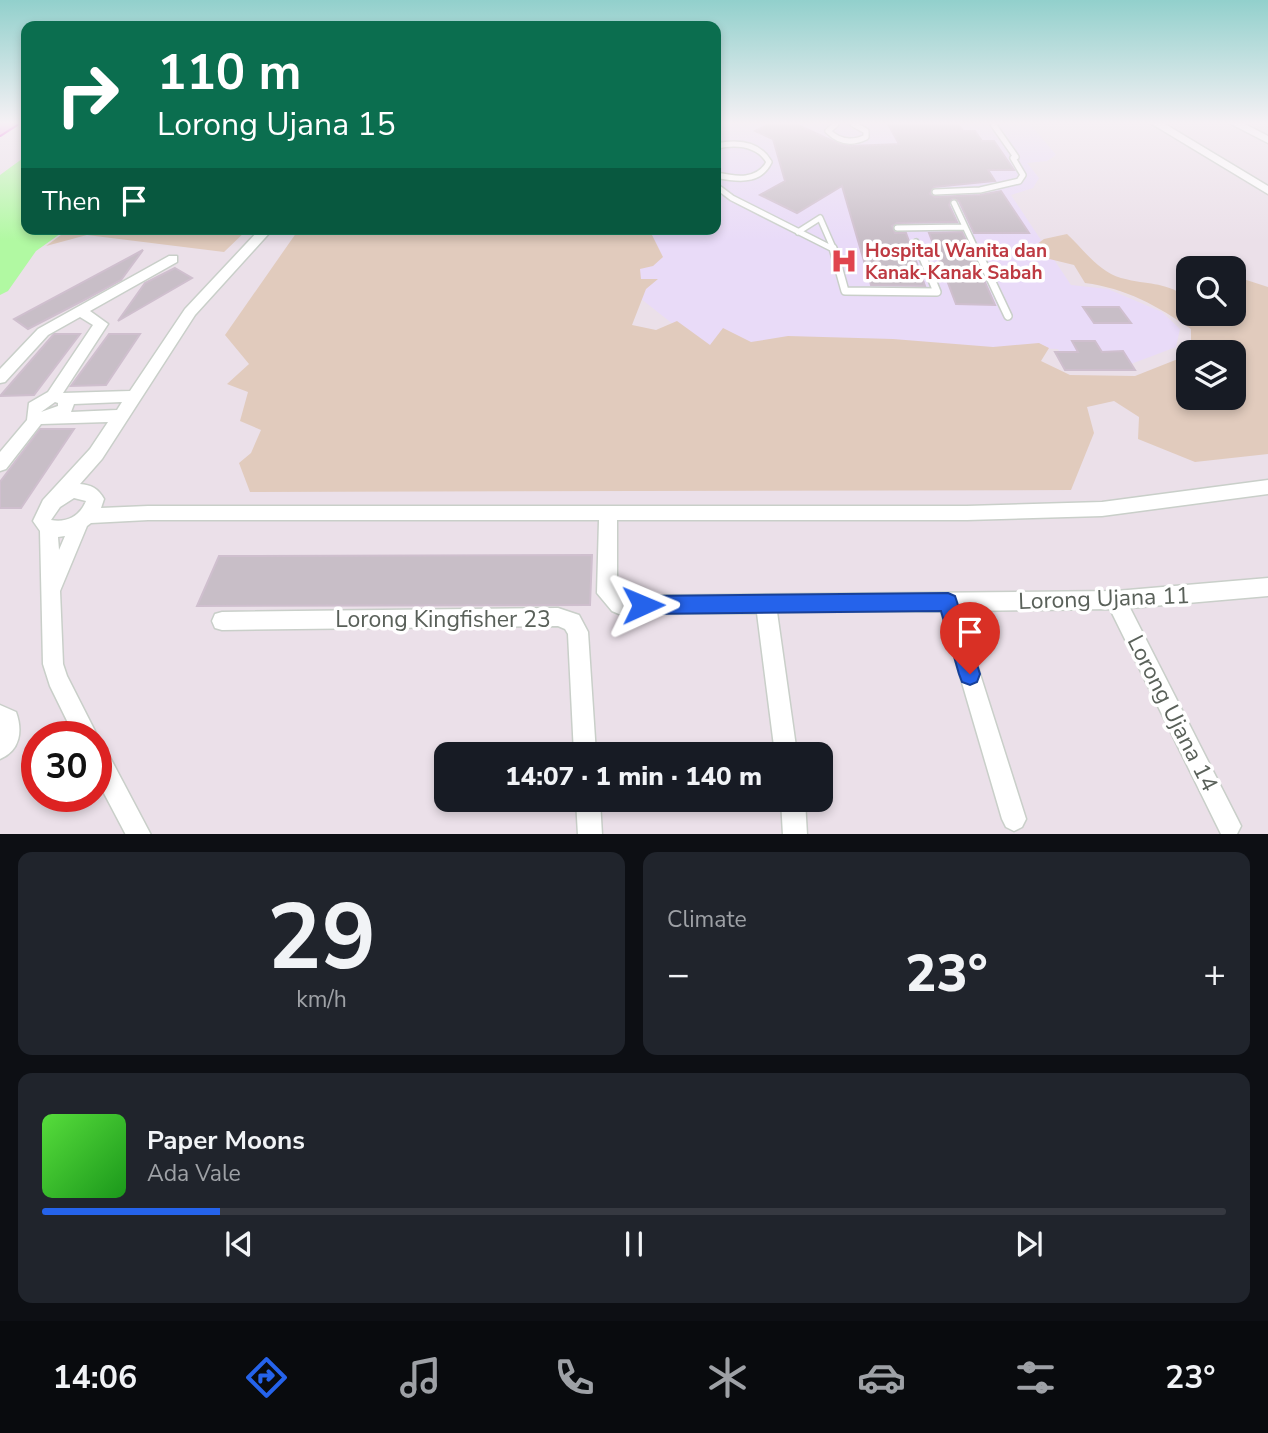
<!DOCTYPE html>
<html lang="en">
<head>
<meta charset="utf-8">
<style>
  body { margin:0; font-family:"Nunito Sans",sans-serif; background:#20242c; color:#f1f3f6; height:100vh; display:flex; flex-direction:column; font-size:26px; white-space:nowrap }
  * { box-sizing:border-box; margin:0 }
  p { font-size:23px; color:#9ea1a6 }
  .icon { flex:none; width:38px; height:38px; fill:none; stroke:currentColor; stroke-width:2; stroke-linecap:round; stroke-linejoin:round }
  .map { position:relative; height:834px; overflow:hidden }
  .details { display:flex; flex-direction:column; gap:18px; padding:18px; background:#0d0f14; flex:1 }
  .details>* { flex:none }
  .guide { position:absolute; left:21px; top:21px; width:700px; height:214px; border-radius:14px; box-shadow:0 4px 10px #0003; background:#0b6e4f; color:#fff; overflow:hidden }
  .buttons { position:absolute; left:1176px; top:256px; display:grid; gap:14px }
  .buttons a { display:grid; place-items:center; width:70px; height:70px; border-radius:14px; background:#171b24; box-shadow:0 4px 10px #0003; font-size:35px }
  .speed { position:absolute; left:21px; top:721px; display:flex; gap:14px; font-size:35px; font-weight:700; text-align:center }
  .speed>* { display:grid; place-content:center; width:91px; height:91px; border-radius:50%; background:#171b24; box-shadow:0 4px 10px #0003; line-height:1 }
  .speed .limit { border:10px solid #d22; background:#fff; color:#111 }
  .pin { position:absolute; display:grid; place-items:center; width:60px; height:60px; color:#fff; margin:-72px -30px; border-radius:50% 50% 50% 0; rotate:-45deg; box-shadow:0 0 7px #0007 }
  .pin .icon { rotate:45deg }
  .me { position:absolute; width:77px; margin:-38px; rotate:89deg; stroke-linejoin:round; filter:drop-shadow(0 0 5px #0008) }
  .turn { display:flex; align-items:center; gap:24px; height:147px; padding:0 21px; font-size:32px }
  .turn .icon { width:91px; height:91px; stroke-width:2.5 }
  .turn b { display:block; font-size:49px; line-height:60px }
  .then { display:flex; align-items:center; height:66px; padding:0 21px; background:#0003; gap:14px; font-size:26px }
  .big { font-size:52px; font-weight:800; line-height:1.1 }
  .details .tile { flex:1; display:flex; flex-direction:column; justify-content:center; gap:10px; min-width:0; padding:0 24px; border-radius:14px; background:#20242c }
  .details .dial { align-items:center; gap:0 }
  .dial b { font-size:91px; line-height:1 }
  .song { display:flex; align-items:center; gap:21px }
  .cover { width:84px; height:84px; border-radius:10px; background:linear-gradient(135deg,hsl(110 70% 55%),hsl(120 70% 35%)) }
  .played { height:7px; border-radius:4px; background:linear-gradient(90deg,#2563eb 15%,#363941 15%) }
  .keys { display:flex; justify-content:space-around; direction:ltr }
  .heat { display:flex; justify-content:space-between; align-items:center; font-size:38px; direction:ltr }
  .details .tiles { flex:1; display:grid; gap:18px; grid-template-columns:1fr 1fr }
  .tile:last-child { grid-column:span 2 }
  .trip { position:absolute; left:434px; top:742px; width:399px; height:70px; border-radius:14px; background:#171b24; box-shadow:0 4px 10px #0003; font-weight:800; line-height:70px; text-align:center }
  .tabs { display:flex; height:112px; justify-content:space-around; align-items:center; background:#090b0e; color:#9ea1a6 }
  .tabs .icon { width:49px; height:49px }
  .tabs .current { color:#2563eb }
  .tabs b { font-size:32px; color:#f1f3f6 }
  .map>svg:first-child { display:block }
</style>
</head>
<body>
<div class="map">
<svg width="1268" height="835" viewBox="0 0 1268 835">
  <rect width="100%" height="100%" fill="#ebe0e9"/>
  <!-- medical -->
  <path fill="#e9dbf8" d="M716,124H1030L1056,155L1047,161L1027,163L1039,178L1033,188L1011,195L1071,285L1108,289L1162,312L1180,329L1176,347L1123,367L1069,369L1058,349L791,341L707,351L626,287L642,229H716Z"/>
  <!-- green -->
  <path fill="#e1cbbd" d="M69,229H248L224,252L87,235L46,246Z
    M299,229H658L652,235L663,257L653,266L640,269L641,279H658L646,289L632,325L656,330L677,321L710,345L723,328L751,342L788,336L893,339L993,347L1039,343L1049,348L1041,361L1070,375L1135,376L1188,355V397H1234V352H1191V329C1158,306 1125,288 1085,283L1074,265L1033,255V247L1044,239L1067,234C1084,250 1098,271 1121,278C1151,286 1159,280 1188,297V313H1234V276L1268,287V454L1195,462L1138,439L1139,417L1114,401L1087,407L1094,433L1071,490L250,492L239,463L251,453L261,430L240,421L248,392L227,384L249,364L225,335Z"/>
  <!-- water -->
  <path fill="#b1f9a2" d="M26,156V229H67L36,251L8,291L0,295V175Z"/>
  <!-- building -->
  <path fill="#c8bec7" stroke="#cfbfce" stroke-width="2" d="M769,124H796L839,144L850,146L899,144L888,124H958L963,131H975L982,141H994L1014,170H988L995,181L934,187L930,194L935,197L980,195L1001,191L1029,233H974L959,201L952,198L949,205L957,222L897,223L892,226L895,233H906L925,286L871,285L842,186L797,213L760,195L785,181L773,139L755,131Z
    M962,232L980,271L995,305L956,304L929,233Z
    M143,250L121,280L86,299L28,329L14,319Z
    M175,268L192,278L118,321L145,283Z
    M1083,307H1119L1131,323H1094Z
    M54,334H80L34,395L0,396Z
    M109,334H140L106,385L71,386Z
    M1072,341H1095L1102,352L1123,351L1135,370H1065L1055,352H1078Z
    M40,429H74L21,508H0V482Z
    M592,555L590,605L197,606L219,556Z"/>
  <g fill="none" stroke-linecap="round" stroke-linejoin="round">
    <!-- lane-far1 casing -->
    <g stroke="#c9cfc9" stroke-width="8">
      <path id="lane-far1" d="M836,124L828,131C839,142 852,144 866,137V131L853,124
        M716,146C736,142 758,143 769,162C759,183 735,179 716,175
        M716,186L732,198L831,248
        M935,192L980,190L1019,181L1023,175L1013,158L1016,157L993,124
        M954,203L976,250
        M897,228L964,227
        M798,232L820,218L834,250
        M916,242L919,250"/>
    </g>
    <!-- lane casing -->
    <g stroke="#c9cfc9" stroke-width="10">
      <path id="lane" d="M833,248L845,291L937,292L919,248
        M976,248L1008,316"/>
    </g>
    <!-- street casing -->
    <g stroke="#c9cfc9" stroke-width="3">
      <path id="street" d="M1152,124H1165L1268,186V194Z
        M1231,124H1245L1268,136V143Z
        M260,229H273L195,315L102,459L80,484C91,485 98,488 104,499L101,508L148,506H967L1102,502L1268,480V494L1102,516L967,520H617V590L623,596L1116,591L1268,578V596L1130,608L1237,818L1241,826L1237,834H1221L1110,609L960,611L1026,819L1022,827L1014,831L1006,827L1002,819L941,611L777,612L797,754H775L757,613L619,614L612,611L597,593L599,520H148L91,523L87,526L60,591L63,664L67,676L98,737L96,741V737H75L50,686L43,664L40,531L33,521L43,500L90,449L108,422L41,424L6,469L0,471V452L27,420L29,403L48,392L93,325L80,317L48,335L5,382L0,383V369L38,329L169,256H177V262L90,311L108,324L63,393L130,391L185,309ZM55,402L58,403V406L41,412ZM122,402L117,410L71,412L74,404ZM74,498L86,501C80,516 67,523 51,520L60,507ZM65,536L59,550L58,537Z
        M558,608L579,615L588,632L596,754H574L568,634L565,629L558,626L222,630L215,628L212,621L215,614L222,612Z
        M0,705L16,712C23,731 20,751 0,759Z
        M96,743L104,746L151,835H126L96,778Z
        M576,800H600L602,835H578Z
        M781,800H805L807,835H783Z"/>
    </g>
    <!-- highway casing -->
    <g stroke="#dc0fcc" stroke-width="4">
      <path id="highway" d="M0,124H17L0,135Z"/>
    </g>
    <!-- lane-far1 -->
    <use href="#lane-far1" stroke="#fff" stroke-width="5"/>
    <!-- lane -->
    <use href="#lane" stroke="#fff" stroke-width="7"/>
    <!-- street -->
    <use href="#street" fill="#fff" fill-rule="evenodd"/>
    <!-- highway -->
    <use href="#highway" fill="#f58ce7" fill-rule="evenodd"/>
  </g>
  <!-- sky -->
  <linearGradient id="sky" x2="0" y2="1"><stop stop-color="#92d0cc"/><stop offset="0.51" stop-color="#f6f1f5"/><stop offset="1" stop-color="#f6f1f5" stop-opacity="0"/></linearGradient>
  <rect width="1268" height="241" fill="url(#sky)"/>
  <!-- route -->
  <path fill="#2563eb" stroke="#184099" stroke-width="2" d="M948,593L955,596L957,602L980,674L977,682L970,685L962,682L959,674L941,611L643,614L636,611L633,605L636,598L643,596Z"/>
  <!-- icons -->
  <defs>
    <g id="hospital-bare" transform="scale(2.1)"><path d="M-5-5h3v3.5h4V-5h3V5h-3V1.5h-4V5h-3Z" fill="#e0444e" stroke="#fff" stroke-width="2.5" paint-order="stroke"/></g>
  </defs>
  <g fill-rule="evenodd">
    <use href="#hospital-bare" x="844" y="261"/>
  </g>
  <g text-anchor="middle" stroke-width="7" stroke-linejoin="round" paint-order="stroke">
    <!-- health labels -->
    <g font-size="19" font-weight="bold" fill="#be3a42" stroke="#fff" text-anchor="start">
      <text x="865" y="257">Hospital Wanita dan<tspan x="865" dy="22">Kanak-Kanak Sabah</tspan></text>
    </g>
    <!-- near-street labels -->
    <g font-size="23" fill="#596059" stroke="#fff">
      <text transform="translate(1104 598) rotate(-2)" y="8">Lorong Ujana 11</text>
      <text x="443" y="627">Lorong Kingfisher 23</text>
      <text transform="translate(1173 713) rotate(63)" y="8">Lorong Ujana 14</text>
    </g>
  </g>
</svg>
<div class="buttons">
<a><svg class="icon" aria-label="search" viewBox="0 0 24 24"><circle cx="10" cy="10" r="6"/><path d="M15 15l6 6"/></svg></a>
<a><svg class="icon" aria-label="layers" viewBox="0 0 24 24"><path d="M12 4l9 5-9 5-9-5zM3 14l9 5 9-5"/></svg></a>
</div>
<div class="speed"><div class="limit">30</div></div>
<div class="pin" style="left:970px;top:674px;background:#d93025"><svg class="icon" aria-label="arrive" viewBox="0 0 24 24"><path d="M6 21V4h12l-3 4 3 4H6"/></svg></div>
<svg class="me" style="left:643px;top:605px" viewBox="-20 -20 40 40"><path d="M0-17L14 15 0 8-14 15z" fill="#2563eb" stroke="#fff" stroke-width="4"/></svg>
<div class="trip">14:07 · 1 min · 140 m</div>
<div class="guide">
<div class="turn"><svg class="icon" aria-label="right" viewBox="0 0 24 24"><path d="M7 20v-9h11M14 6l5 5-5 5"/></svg><div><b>110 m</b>Lorong Ujana 15</div></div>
<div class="then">Then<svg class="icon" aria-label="arrive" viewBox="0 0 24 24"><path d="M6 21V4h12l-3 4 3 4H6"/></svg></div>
</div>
</div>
<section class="details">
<div class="tiles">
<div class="tile dial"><b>29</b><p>km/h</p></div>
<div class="tile"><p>Climate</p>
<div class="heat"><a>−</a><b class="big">23°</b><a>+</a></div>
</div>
<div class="tile">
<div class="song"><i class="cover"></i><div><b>Paper Moons</b><p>Ada Vale</p></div></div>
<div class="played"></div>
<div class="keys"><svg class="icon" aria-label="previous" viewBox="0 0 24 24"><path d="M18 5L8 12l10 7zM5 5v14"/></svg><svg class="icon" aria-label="pause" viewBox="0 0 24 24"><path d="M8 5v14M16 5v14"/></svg><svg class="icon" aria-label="next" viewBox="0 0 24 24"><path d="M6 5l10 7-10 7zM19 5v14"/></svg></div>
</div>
</div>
</section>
<nav class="tabs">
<b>14:06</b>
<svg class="icon current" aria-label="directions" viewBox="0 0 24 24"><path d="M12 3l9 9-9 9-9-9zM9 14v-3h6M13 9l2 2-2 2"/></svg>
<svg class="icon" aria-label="music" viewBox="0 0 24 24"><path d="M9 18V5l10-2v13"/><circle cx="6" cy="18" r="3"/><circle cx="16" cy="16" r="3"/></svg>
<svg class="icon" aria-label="phone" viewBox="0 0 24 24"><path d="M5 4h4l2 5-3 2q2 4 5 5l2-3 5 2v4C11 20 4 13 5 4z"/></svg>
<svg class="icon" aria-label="climate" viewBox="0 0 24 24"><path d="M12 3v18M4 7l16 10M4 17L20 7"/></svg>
<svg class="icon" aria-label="car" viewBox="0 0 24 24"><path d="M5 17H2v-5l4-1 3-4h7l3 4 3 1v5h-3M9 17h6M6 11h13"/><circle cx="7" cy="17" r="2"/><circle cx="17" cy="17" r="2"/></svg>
<svg class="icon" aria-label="filters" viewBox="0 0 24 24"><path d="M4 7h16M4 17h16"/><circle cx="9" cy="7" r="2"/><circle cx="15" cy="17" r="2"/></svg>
<b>23°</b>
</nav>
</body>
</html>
